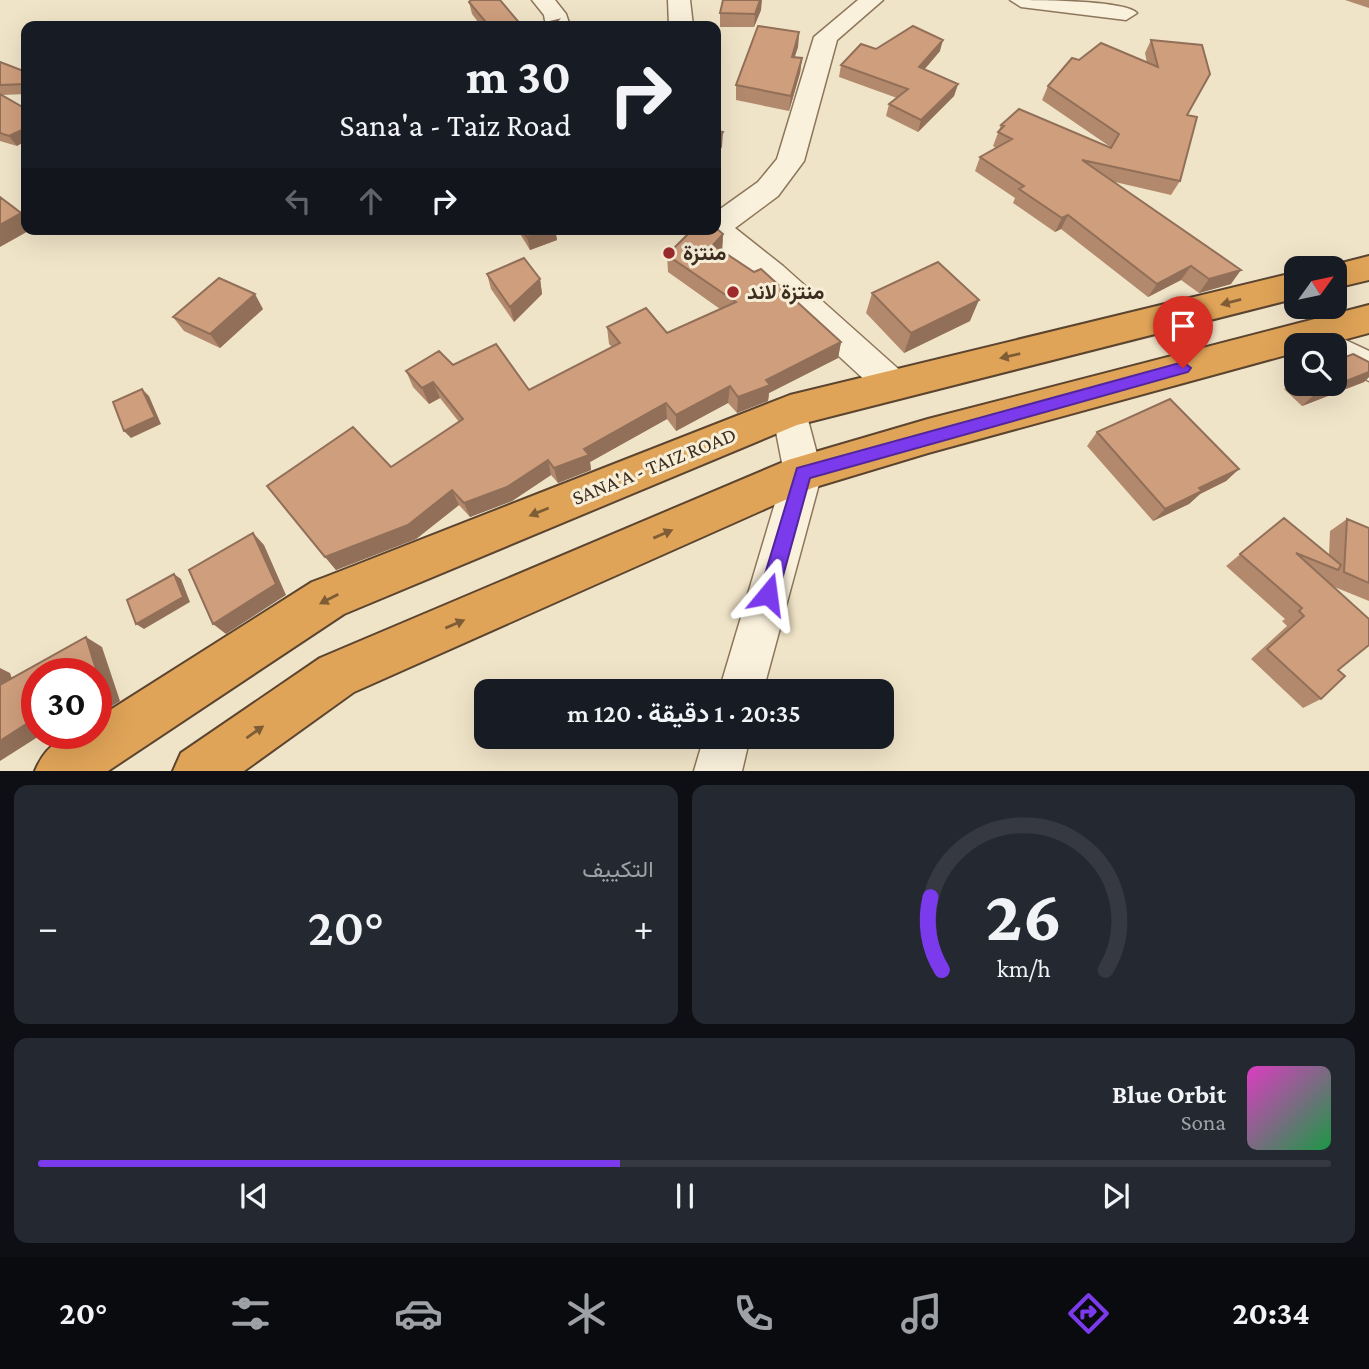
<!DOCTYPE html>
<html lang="ar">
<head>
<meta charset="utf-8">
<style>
  body { margin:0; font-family:"Crimson Pro",Vazirmatn,serif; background:#242831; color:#f1f3f6; direction:rtl; height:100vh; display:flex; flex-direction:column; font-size:26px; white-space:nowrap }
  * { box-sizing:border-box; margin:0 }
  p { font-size:23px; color:#9ea1a6 }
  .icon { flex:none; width:38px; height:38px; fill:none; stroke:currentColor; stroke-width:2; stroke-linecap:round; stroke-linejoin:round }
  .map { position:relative; height:771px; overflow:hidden; direction:ltr }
  .sheet { display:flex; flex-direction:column; gap:14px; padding:14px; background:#0d0f14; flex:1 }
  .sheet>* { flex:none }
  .top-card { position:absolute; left:21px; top:21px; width:700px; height:214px; border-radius:14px; box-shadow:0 7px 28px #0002; direction:rtl; background:#171b24; color:#f1f3f6; overflow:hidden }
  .needle { width:46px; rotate:57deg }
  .tools { position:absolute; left:1284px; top:256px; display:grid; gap:14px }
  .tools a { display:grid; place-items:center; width:63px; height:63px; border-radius:14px; background:#171b24; box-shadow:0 7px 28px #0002; font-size:35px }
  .speed { position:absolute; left:21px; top:658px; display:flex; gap:14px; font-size:35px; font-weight:700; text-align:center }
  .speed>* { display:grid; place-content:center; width:91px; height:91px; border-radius:50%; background:#171b24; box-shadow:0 7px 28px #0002; line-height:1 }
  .speed .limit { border:10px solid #d22; background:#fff; color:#111 }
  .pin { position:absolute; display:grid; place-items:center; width:60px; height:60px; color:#fff; margin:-72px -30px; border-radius:50% 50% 50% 0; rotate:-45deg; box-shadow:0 0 7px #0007 }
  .pin .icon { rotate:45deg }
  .me { position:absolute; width:77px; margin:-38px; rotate:16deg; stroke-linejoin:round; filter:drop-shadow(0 0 5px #0008) }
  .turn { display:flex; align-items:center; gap:24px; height:147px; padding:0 35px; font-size:32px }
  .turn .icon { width:91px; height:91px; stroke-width:2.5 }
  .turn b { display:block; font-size:49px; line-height:60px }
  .lanes { display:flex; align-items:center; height:66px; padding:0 35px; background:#0003; justify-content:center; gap:35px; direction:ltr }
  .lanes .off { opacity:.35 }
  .big { font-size:52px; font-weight:600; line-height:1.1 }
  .sheet .tile { flex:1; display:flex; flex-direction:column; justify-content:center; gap:10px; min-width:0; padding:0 24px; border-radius:14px; background:#242831 }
  .sheet .dial { align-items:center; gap:0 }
  .dial svg { height:182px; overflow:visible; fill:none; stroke:#363941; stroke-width:7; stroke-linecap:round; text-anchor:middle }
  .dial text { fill:#f1f3f6; stroke:none }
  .song { display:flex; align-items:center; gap:21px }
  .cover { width:84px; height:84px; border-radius:10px; background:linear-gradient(135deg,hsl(310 70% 55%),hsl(140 70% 35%)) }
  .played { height:7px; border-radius:4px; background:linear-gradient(90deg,#7c3aed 45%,#363941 45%) }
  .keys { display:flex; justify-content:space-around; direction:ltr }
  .heat { display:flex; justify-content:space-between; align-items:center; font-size:38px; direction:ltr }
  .sheet .tiles { flex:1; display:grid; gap:14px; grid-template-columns:1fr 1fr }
  .tile:last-child { grid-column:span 2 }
  .trip { position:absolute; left:474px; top:679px; width:420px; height:70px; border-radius:14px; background:#171b24; box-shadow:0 7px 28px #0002; font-weight:600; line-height:70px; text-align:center; direction:rtl }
  .dock { display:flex; height:112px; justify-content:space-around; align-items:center; background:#090b0e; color:#9ea1a6 }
  .dock .icon { width:49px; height:49px }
  .dock .current { color:#7c3aed }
  .dock b { font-size:32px; color:#f1f3f6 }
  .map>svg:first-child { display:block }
</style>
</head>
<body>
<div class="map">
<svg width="1369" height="771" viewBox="0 0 1369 771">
  <rect width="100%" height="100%" fill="#f0e4c8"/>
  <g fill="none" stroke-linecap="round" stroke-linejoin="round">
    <!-- street casing -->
    <g stroke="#8d765c" stroke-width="3">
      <path id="street" d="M532,0H555L566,14L570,26H546L544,15Z
        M668,0H690L693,26H669Z
        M858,0H883L837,40L804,161L778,196L735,228L783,266L904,374L909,384L904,394L892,398L880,394L701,229H716V212L758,182L777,159L814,37Z
        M1010,0C1033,0 1125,0 1137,13L1126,20L1021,7Z
        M1335,335L1369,351V381L1335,364V345H1320L1323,339Z
        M790,396L803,401L822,473L763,691H719L784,473L772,411L777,401Z
        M704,737H750L742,771H694Z"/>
    </g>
    <!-- highway casing -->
    <g stroke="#5b4430" stroke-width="4">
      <path id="highway" d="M1369,256V280L1335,288V268H1322Z
        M1297,272V298L797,425L344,614L108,771H35C47,742 66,733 96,733V719L312,582L328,576L790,395Z
        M1369,305V333L1324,345H1297V352L928,453L812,488L354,692L244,771H173L181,753L320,658L788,460L928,419Z"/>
    </g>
    <!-- street -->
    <use href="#street" fill="#faf1dc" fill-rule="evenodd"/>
    <!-- highway -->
    <use href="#highway" fill="#e0a458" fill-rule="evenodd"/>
  </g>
  <!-- wall -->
  <path fill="#b2896c" d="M1345,0H1369V8Z
    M469,2L522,26H481L472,14Z
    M761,10L754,27H720V13Z
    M799,32L798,47L794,57L802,58L800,73L789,111L736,100V85Z
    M1151,40L1187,115L1180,181L1171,195L1115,182L1231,284L1199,293L1181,280L1148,297L1061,229L1055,232L1013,203L1015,198L975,171L980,157L996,148L993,146L1001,125L1111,148H1112L1042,100L1048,86L1079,60L1147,63L1145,53Z
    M876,49L940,51L924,70L958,84L954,96L918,132L886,116L889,104L897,98L839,77L841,65Z
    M0,62L26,72V94L2,95L17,146L0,141Z
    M517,229H555L557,240L530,250Z
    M723,234L722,251L841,342L838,358L769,393L768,401L737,413L728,403L676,431L667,419L590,462L591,470L558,483L551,475L512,501L470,517L459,505L416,539L336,570L267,486L391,467L459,422L440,398L429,404L413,387L406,371L453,365L529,390L612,347L609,344L607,327L667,333L720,309L668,272L667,255Z
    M487,274L540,279L542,294L514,322L491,289Z
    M872,293L970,321L904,353L866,313Z
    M263,309L220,348L184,331L173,317Z
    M1369,362V377L1364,382L1302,406L1284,389L1297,376V383H1335Z
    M1097,432L1239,469L1226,481L1200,494L1189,504L1153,521L1087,446Z
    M1284,518L1329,555L1330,531L1347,519L1369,528V601L1332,586L1338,670L1321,699L1303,708L1251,659L1287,626L1282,621L1285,619L1226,566Z"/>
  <!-- shaded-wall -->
  <path fill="#916f58" d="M760,0H762L761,10L754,27L755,14Z
    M558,20L559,26H552Z
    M799,32L798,47L790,72L792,57Z
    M943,40L940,51L916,79L919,67Z
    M802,58L800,73L789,111L791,96Z
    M958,84L954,96L918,132L921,120Z
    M26,128V141L17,146L9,136Z
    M723,132L722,147L716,157V143Z
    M21,213L26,220V229H32L0,247V225Z
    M1068,215L1061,229L1055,232L1062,218Z
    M549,229H555L557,240L530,250L527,237Z
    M723,234L722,252L713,245Z
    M1191,266L1181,280L1148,297L1157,284Z
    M1241,270L1231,284L1199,293L1209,279Z
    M540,279L542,294L514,322L510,307Z
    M255,294L263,309L220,348L210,334Z
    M979,300L970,321L904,353L911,333Z
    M841,342L838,358L769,393L768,401L737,413L738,397L766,380Z
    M1369,372V377L1364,382L1302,406L1316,393Z
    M433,382L440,398L429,404L422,388Z
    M730,386L728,403L676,431V415Z
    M142,389L149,396L161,424L131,438L124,431Z
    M666,403L667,419L590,462L591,470L558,483L554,468L584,449Z
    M548,460L551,475L512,501L470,517L464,503Z
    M1239,469L1226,481L1200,494L1189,504L1153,521L1165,509L1199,488Z
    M452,490L459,505L416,539L336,570L325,557Z
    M253,533L264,545L286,595L226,634L213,624Z
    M174,574L181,579L190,602L144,629L136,624Z
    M86,637L102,647L120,701L96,716V696Z
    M0,668L10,673L18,695L0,687Z
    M37,717V733H44L0,761V741Z
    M49,733H75L60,738Z"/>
  <!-- building -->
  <path fill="#cf9f7d" stroke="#916f58" stroke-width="2" d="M471,0H500L522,26H489L469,2Z
    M723,0H760L755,14L720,13Z
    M558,20L552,26H533Z
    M758,26L799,32L792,57L802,58L791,96L736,85Z
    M913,26L943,40L919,67L958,84L921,120L889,104L908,89L841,65L861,44L876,49Z
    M1151,40L1202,45L1210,74L1187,115L1197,117L1180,181L1082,160L1241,270L1209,279L1191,266L1157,284L1068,215L1062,218L1019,189L1024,186L980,157L1012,139L998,132L1004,126L1001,125L1019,109L1111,148L1119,134L1048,86L1072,58L1079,60L1101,43L1158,67Z
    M0,62L26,72V84L0,85Z
    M0,94L26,109V128L9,136L0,133Z
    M716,130L723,132L716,143Z
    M0,197L21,213L0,225Z
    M716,228L723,234L713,245L754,272L761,269L841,342L766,380L770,385L738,397L730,386L676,415L666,403L584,449L589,455L554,468L548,460L507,487L464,503L452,490L408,525L325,557L267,486L353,427L391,467L463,419L433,382L422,388L406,371L439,351L453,365L496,344L529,390L620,343L607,327L646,308L667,333L736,302L667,255L693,229H716Z
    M522,229H549L527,237Z
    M524,258L540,279L510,307L487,274Z
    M938,262L979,300L911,333L872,293Z
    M219,278L255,294L210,334L173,317Z
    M1353,354L1369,362V372L1316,393L1306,383H1335V361Z
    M142,389L155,417L124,431L113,402Z
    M1170,399L1239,469L1199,488L1202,491L1165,509L1097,432Z
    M1284,518L1341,565L1338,570L1296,553L1369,619V645L1338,670L1345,676L1321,699L1267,649L1304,616L1299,611L1302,608L1240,554Z
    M1347,519L1369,528V583L1344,572Z
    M253,533L276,584L213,624L189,570Z
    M174,574L183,597L136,624L127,600Z
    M86,637L103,692L96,696V674H37V717L0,741V685Z"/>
  <!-- one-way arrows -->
  <defs><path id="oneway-solid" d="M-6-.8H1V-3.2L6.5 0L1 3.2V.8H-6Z" transform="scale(1.75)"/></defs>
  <g fill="#7e5d36">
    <use href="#oneway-solid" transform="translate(1231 302) rotate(165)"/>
    <use href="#oneway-solid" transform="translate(1010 356) rotate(167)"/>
    <use href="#oneway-solid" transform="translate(539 512) rotate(158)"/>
    <use href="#oneway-solid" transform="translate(663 534) rotate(-23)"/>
    <use href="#oneway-solid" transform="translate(329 599) rotate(153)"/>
    <use href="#oneway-solid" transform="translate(455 624) rotate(-23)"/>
    <use href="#oneway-solid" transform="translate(255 732) rotate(-35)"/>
  </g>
  <!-- route -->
  <path fill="#7c3aed" stroke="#51269a" stroke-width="2" d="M1183,362L1191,368L1188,372L810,478L778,594L775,601L768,603L762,601L759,594L797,468Z"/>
  <!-- markers -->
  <g fill="#9e2a2b" stroke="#f7eed8" stroke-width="2.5">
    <circle cx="669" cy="253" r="7"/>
    <circle cx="733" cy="292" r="7"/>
  </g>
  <g text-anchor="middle" stroke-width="6" stroke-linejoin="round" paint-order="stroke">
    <!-- poi labels -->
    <g font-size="21" font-weight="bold" fill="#3d2e20" stroke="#f7eed8" text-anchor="start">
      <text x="683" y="260">منتزة</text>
      <text x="747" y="299">منتزة لاند</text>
    </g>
    <!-- street labels -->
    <g font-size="21" fill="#3d2e20" stroke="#f7eed8">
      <text transform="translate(654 466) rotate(-22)" y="7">SANA'A - TAIZ ROAD</text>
    </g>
  </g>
</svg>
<div class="tools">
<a><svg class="needle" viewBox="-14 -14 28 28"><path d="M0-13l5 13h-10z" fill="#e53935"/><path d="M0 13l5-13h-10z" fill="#9ea1a6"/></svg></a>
<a><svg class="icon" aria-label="search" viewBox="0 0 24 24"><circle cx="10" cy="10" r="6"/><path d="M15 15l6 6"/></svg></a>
</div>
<div class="speed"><div class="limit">30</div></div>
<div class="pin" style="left:1183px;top:368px;background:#d93025"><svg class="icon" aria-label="arrive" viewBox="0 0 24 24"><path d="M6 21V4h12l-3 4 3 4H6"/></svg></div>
<svg class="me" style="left:768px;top:594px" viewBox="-20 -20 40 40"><path d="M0-17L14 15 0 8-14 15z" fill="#7c3aed" stroke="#fff" stroke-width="4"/></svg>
<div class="trip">20:35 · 1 دقيقة · 120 m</div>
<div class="top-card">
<div class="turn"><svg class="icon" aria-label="right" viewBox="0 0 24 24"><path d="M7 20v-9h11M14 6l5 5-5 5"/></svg><div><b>30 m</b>Sana'a - Taiz Road</div></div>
<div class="lanes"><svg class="icon off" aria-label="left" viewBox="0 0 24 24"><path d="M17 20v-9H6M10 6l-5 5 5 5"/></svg><svg class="icon off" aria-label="ahead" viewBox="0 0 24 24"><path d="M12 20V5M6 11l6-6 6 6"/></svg><svg class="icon" aria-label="right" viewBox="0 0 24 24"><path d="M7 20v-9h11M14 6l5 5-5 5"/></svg></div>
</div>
</div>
<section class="sheet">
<div class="tiles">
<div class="tile dial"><svg viewBox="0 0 100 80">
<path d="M14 69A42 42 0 1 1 86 69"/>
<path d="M14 69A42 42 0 0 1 9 37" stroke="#7c3aed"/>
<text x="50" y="56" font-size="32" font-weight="700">26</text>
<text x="50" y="72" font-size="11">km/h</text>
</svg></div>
<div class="tile"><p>التكييف</p>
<div class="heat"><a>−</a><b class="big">20°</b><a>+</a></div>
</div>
<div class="tile">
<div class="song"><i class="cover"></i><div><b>Blue Orbit</b><p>Sona</p></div></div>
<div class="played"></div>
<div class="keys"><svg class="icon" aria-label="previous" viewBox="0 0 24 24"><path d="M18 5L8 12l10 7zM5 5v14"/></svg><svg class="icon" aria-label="pause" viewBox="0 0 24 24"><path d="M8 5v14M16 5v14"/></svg><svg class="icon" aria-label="next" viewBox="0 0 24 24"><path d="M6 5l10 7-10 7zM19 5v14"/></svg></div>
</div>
</div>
</section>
<nav class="dock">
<b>20:34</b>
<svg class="icon current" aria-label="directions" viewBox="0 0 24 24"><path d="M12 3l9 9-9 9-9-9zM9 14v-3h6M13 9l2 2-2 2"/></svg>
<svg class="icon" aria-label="music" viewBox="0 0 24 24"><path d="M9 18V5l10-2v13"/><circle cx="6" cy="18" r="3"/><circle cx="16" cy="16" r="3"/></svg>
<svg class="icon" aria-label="phone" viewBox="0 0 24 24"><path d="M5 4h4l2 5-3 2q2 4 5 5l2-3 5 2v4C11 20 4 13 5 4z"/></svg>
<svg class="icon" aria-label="climate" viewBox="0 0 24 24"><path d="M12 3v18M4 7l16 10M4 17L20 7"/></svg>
<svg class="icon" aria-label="car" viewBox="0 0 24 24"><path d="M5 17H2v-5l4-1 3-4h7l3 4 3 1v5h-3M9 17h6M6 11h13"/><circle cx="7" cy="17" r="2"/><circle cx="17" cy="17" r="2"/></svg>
<svg class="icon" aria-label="filters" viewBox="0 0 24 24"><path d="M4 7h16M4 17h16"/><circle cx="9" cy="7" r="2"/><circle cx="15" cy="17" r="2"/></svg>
<b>20°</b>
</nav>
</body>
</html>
